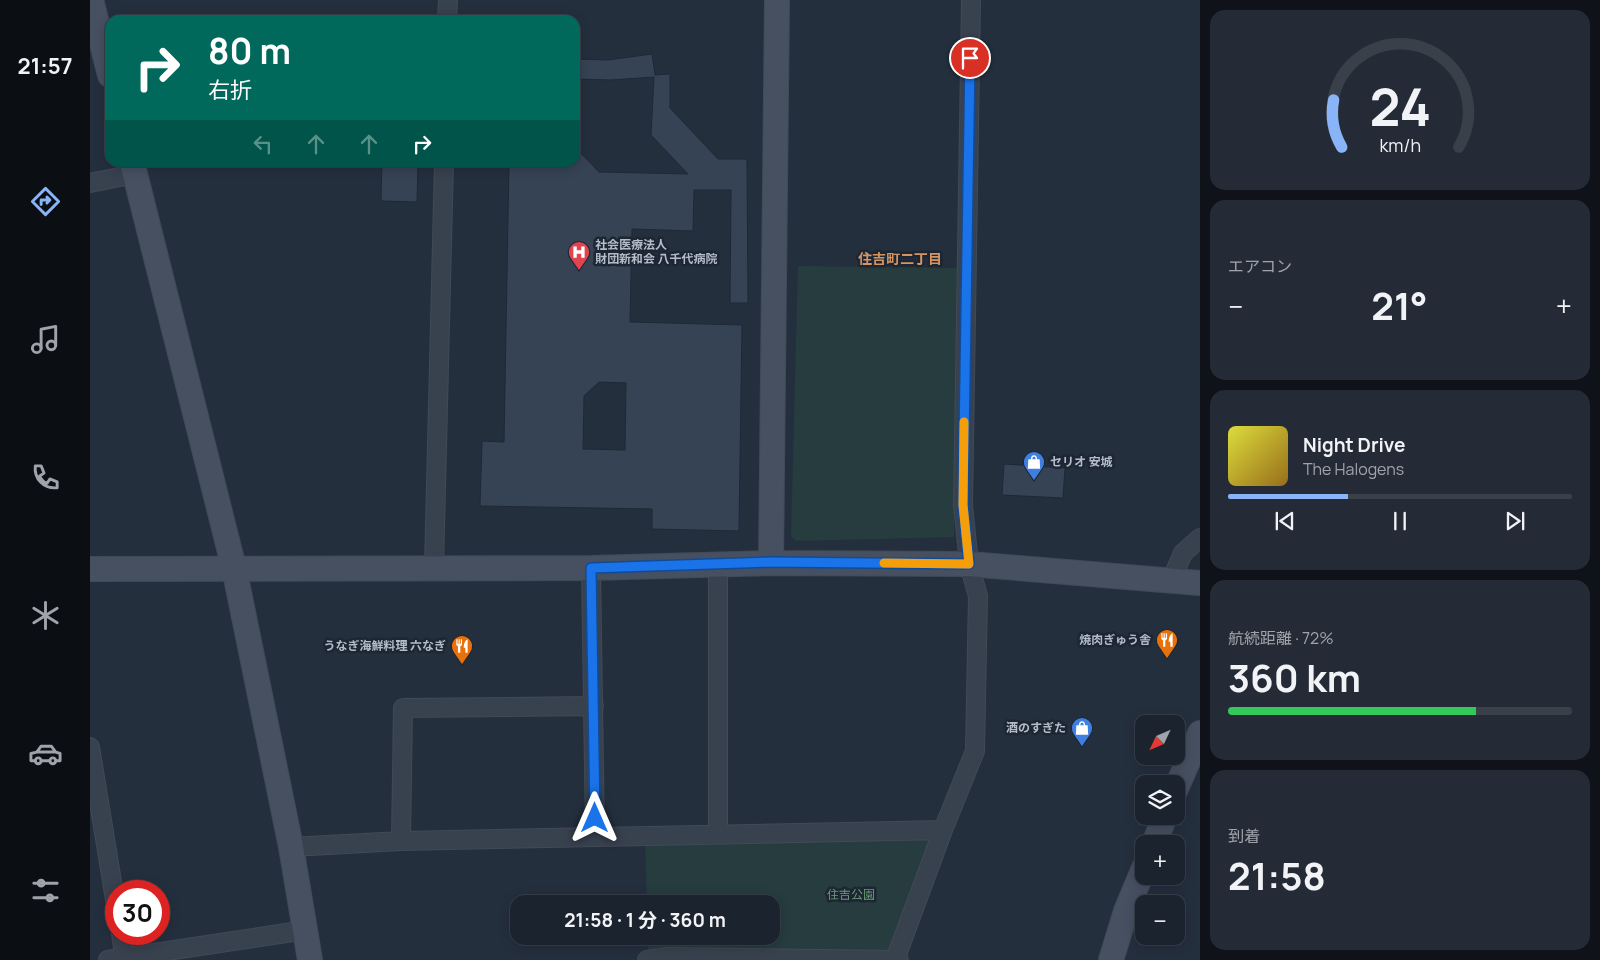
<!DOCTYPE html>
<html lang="ja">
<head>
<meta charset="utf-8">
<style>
  body { margin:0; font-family:Manrope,"Noto Sans JP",sans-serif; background:#242b36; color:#f1f3f6; height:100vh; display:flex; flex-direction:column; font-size:19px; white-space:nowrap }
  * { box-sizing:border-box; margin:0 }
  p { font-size:16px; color:#a0a4aa }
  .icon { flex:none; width:28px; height:28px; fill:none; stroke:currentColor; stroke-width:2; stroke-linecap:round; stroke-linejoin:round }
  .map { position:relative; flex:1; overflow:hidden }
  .details { display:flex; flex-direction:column; gap:10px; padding:10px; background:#0f1319; width:400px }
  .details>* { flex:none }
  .guide { position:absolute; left:15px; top:15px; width:475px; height:152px; border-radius:15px; box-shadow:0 2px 12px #0003,0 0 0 1px #39404a; background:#00695c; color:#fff; overflow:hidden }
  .needle { width:32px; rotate:226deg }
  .buttons { position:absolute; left:1045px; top:715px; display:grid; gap:10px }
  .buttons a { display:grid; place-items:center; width:50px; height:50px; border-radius:10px; background:#1b232e; box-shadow:0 2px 12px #0003,0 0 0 1px #39404a; font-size:25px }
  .speed { position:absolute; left:15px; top:880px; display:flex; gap:10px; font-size:25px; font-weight:700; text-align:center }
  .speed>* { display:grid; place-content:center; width:65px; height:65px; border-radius:50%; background:#1b232e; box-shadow:0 2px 12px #0003,0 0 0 1px #39404a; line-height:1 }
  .speed .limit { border:8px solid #d22; background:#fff; color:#111 }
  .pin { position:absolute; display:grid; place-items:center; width:42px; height:42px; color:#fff; margin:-21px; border:2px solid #fff; border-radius:50%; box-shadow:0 1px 5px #0007 }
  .me { position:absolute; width:55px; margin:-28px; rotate:0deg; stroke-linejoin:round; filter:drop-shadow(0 0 4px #0008) }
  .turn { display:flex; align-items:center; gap:18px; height:105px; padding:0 20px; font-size:22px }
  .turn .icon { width:65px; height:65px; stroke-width:2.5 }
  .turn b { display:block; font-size:35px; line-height:42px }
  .lanes { display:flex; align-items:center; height:48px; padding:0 20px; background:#0003; justify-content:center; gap:25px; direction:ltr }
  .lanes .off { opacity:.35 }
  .big { font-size:38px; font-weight:700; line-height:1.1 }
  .details .widget { flex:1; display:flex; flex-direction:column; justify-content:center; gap:8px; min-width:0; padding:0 18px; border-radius:15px; background:#242b36 }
  .details .dial { align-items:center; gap:0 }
  .dial svg { height:130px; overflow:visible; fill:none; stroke:#39404a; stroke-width:7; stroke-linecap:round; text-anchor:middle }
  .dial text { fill:#f1f3f6; stroke:none }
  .song { display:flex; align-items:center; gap:15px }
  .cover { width:60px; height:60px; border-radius:8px; background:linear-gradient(135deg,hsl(60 70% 55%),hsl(40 70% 35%)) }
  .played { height:5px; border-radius:2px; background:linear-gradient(90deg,#8ab4f8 35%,#39404a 35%) }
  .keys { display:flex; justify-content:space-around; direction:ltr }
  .heat { display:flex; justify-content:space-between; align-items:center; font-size:28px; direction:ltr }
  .charge { height:8px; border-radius:4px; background:linear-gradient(90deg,#34c759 72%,#39404a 0) }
  .trip { position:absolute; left:420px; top:895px; width:270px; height:50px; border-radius:15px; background:#1b232e; box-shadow:0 2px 12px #0003,0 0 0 1px #39404a; font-weight:700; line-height:50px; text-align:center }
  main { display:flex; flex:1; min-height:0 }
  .tab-bar { display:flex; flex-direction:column; width:90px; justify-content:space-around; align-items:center; background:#0b0e12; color:#a0a4aa }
  .tab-bar .icon { width:35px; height:35px }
  .tab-bar .active { color:#8ab4f8 }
  .tab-bar b { font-size:22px; color:#f1f3f6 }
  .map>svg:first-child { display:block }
</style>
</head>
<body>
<main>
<nav class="tab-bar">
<b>21:57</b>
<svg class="icon active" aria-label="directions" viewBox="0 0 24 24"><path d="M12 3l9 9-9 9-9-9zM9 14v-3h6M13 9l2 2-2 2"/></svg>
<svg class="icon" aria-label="music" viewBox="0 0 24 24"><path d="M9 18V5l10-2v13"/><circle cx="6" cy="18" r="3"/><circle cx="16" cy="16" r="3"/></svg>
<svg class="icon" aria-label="phone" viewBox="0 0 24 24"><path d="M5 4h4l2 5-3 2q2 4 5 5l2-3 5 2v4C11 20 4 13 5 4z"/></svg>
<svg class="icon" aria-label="climate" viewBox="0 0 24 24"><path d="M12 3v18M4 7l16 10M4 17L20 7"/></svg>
<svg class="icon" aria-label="car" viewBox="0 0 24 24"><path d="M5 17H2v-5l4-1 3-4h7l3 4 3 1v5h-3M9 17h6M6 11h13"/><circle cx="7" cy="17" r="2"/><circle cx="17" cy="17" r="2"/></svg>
<svg class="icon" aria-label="filters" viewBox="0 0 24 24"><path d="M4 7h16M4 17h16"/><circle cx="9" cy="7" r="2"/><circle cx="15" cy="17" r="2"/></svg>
</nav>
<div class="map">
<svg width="1110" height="960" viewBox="0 0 1110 960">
  <rect width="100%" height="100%" fill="#242f3e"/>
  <!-- green -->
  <path fill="#263c3f" d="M708,266L868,268L864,537L706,541L701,536Z
    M844,837L800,953L558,950V936H681V904H557L555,841Z"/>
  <!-- building -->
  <path fill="#364354" stroke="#1f2835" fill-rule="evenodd" d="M562,54L565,75L580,74V108L628,159H657L658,303H640L641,190H604L603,231L542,229L540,322L652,325L649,531L562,529V509L390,506L392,441L414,442L419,162H485V147L509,172L598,174L561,135L564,77L521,80L485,79V59L518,60ZM509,382L536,383L535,450L493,449L494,396Z
    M292,162H328L327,202L291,201Z
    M914,464L975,468L973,498L912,495Z"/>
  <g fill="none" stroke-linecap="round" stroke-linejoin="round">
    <!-- street casing -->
    <g stroke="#414a57" stroke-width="20">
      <path id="street" d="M357,20L358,0
        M0,183L45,174
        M344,567L354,162
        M501,568L505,836
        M1081,581L1093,553L1110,538
        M0,747L26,906
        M628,833V566
        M311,841L313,708L504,706
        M201,847L311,841L853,830
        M31,934L35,960
        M18,960L216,930
        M557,960L578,957L809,960
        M805,960L853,830L885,751L888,596L879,564L873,505L881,0"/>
    </g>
    <!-- secondary casing -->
    <g stroke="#414a57" stroke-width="26">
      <path id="secondary" d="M1,0L20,75
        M42,162L144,568L201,847L220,960
        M681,563L687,0
        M0,569L501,568L681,563L879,564L1110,583
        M1086,789L1110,733
        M1064,844L1075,816
        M1021,960L1036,911L1054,868"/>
    </g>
    <!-- street -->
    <use href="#street" stroke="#38414e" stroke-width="18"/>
    <!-- secondary -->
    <use href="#secondary" stroke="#465061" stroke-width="24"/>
  </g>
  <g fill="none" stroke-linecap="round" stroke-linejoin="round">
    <!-- route casing -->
    <g stroke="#114b97" stroke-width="12">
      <path id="route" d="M505,818L501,568L681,562L879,564L873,505L880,58"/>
    </g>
    <!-- route -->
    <use href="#route" stroke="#1a73e8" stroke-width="9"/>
    <!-- slow -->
    <path stroke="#f59e0b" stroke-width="9" d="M794,563L879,564L873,505L874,422"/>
  </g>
  <!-- icons -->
  <defs>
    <g id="hospital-pin" transform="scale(1.125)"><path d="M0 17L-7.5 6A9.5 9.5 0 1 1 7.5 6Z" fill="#e0444e" stroke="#1d2633"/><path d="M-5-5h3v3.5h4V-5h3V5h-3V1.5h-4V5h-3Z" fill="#fff"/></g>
    <g id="shop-pin" transform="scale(1.125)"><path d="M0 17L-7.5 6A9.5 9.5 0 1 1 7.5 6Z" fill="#3f7fe0" stroke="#1d2633"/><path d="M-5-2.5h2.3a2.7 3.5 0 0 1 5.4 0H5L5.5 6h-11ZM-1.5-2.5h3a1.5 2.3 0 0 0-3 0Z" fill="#fff"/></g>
    <g id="restaurant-pin" transform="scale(1.125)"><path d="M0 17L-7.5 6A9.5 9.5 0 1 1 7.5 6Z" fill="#e8710a" stroke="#1d2633"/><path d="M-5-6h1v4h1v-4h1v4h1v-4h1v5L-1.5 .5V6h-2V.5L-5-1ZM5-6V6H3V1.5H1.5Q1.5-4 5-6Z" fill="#fff"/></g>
  </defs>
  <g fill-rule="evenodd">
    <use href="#hospital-pin" x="489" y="252"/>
    <use href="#shop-pin" x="944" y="462"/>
    <use href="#restaurant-pin" x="1077" y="640"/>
    <use href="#restaurant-pin" x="372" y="646"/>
    <use href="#shop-pin" x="992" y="728"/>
  </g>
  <g text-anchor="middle" stroke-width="5" stroke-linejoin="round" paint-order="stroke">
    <!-- poi labels -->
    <g font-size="12" font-weight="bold" fill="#b4bcc9" stroke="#1d2633" text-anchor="end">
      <text x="505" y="249" text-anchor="start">社会医療法人<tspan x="505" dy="14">財団新和会 八千代病院</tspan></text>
      <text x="960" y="466" text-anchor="start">セリオ 安城</text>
      <text x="1061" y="644">焼肉ぎゅう舎</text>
      <text x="356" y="650">うなぎ海鮮料理 六なぎ</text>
      <text x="976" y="732">酒のすぎた</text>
    </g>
    <!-- park labels -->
    <g font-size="12" fill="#6b9a76" stroke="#1d2633">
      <text x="761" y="899">住吉公園</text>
    </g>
    <!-- neighbourhood labels -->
    <g font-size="14" font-weight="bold" fill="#d59563" stroke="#1d2633">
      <text x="810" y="264">住吉町二丁目</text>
    </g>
  </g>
</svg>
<div class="buttons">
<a><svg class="needle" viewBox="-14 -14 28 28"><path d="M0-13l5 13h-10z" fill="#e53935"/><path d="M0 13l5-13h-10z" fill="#a0a4aa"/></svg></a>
<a><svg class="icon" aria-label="layers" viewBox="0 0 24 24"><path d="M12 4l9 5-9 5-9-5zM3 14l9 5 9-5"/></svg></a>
<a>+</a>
<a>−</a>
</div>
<div class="speed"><div class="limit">30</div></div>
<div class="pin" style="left:880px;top:58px;background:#d93025"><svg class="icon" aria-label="arrive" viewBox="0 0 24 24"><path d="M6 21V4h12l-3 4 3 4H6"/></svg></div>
<svg class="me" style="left:505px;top:818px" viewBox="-20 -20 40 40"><path d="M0-17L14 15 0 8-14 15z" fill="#1a73e8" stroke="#fff" stroke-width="4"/></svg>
<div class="trip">21:58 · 1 分 · 360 m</div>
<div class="guide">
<div class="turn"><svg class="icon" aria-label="right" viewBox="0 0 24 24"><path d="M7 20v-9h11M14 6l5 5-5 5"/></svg><div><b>80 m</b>右折</div></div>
<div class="lanes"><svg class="icon off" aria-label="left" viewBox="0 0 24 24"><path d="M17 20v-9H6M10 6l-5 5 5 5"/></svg><svg class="icon off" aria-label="ahead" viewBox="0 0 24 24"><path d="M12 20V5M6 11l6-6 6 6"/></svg><svg class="icon off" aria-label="ahead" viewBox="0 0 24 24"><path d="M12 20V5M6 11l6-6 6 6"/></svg><svg class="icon" aria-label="right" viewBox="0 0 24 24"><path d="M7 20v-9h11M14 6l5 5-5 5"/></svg></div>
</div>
</div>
<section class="details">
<div class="widget dial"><svg viewBox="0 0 100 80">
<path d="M14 69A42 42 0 1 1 86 69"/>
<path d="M14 69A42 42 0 0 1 9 40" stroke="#8ab4f8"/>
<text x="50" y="56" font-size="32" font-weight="700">24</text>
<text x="50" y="72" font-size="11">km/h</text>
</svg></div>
<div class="widget"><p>エアコン</p>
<div class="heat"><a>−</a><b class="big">21°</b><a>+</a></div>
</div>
<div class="widget">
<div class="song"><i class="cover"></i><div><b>Night Drive</b><p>The Halogens</p></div></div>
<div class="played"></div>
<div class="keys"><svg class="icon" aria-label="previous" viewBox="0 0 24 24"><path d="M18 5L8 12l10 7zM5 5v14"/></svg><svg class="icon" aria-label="pause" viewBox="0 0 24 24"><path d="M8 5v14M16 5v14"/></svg><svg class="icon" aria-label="next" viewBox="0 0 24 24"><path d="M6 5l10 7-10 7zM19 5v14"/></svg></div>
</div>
<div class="widget"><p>航続距離 · 72%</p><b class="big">360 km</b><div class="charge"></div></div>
<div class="widget"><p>到着</p><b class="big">21:58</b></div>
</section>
</main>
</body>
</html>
